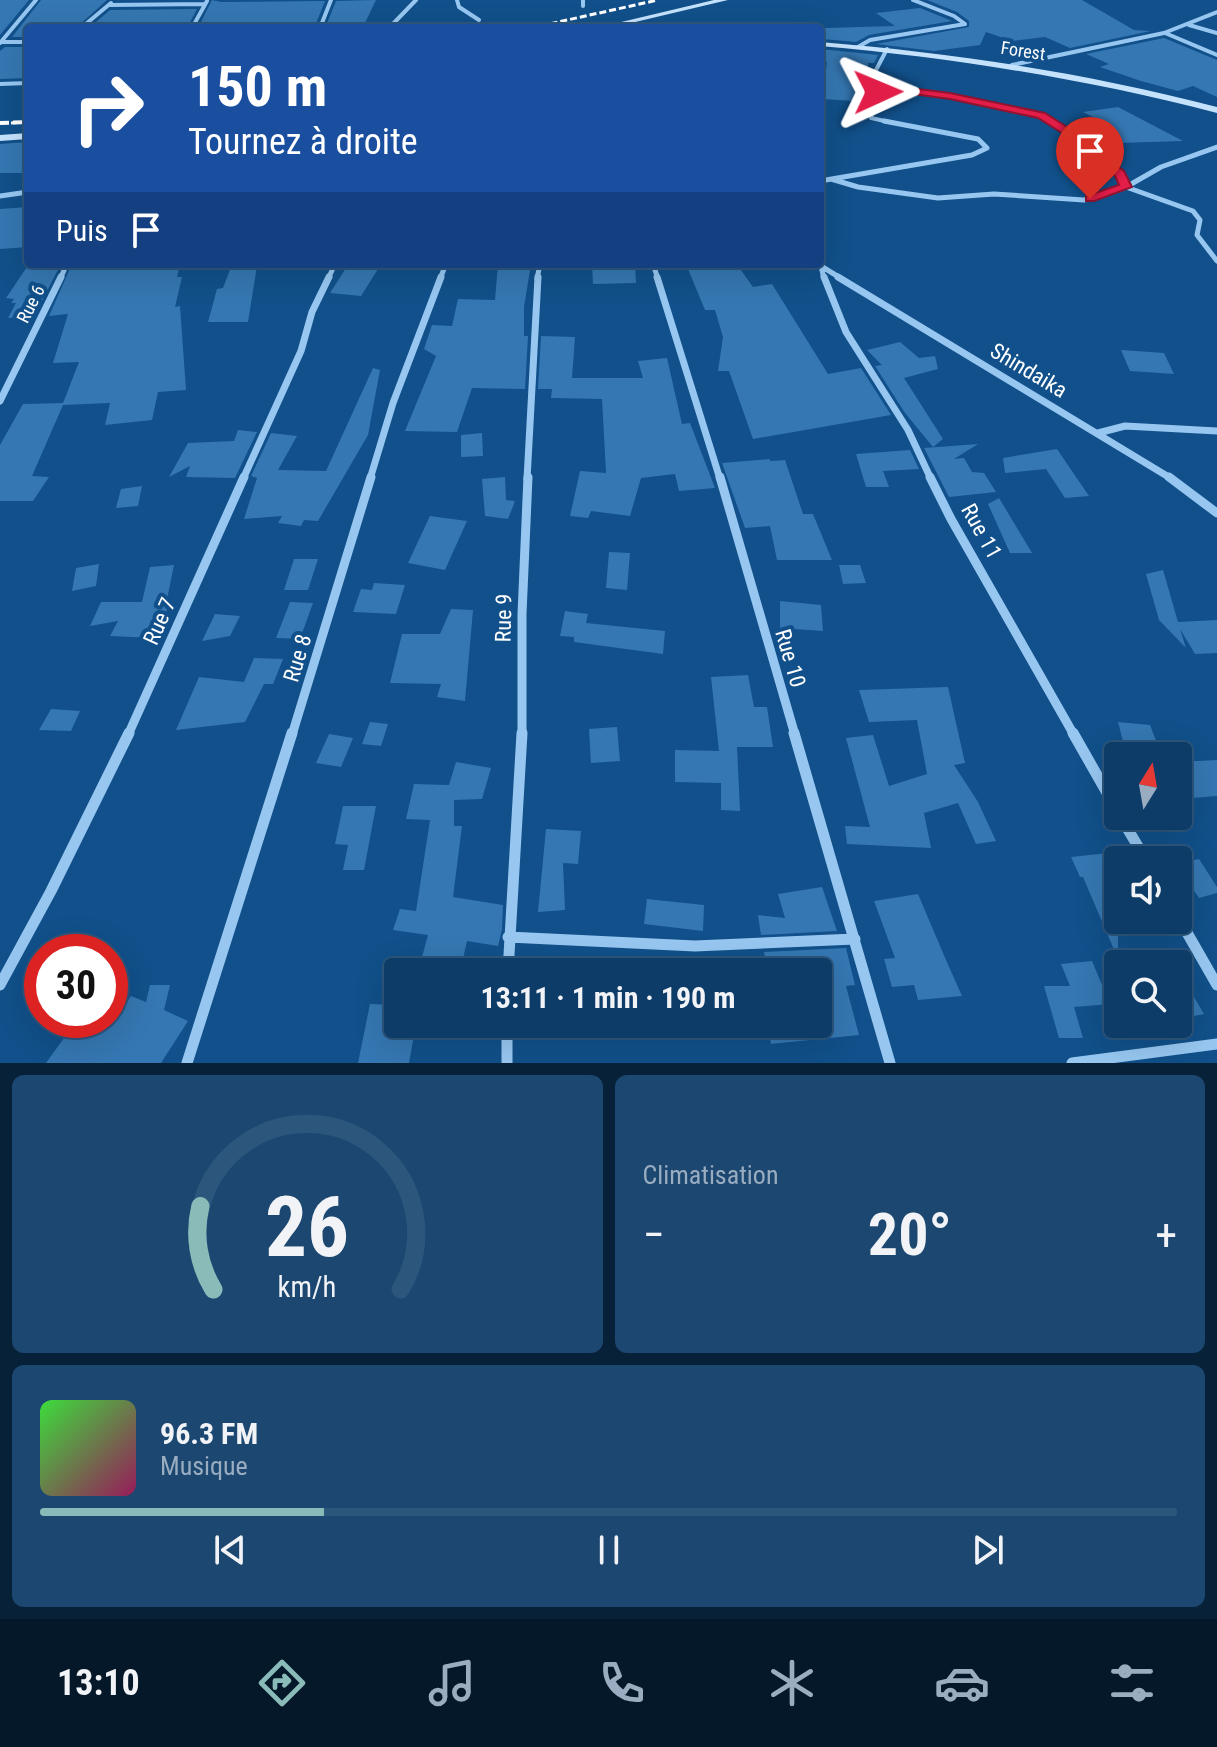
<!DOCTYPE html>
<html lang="fr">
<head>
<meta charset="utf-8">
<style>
  body { margin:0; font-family:"Roboto Condensed",sans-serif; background:#1b4771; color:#f1f3f6; height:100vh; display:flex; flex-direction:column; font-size:30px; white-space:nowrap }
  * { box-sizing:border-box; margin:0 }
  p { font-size:26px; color:#9aadc0 }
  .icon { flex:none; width:44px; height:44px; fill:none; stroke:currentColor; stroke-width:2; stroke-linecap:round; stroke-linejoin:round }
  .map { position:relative; height:1063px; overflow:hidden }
  .side { display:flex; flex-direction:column; gap:12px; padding:12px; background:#072139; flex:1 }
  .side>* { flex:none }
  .banner { position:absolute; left:24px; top:24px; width:800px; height:244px; border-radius:8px; box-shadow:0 8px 32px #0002,0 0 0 2px #2d567c; background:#1a4fa0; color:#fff; overflow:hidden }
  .needle { width:52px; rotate:11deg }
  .controls { position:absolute; left:1104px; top:742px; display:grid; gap:16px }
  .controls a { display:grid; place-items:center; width:88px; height:88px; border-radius:8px; background:#0d3c68; box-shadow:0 8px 32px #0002,0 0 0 2px #2d567c; font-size:40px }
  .speed { position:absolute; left:24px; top:934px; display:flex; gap:16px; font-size:40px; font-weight:700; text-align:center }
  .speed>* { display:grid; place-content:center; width:104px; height:104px; border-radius:50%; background:#0d3c68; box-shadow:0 8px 32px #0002,0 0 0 2px #2d567c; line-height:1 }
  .speed .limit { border:12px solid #d22; background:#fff; color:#111 }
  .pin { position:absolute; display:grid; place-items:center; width:68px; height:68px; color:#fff; margin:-82px -34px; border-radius:50% 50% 50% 0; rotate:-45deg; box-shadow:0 0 8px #0007 }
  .pin .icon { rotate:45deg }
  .me { position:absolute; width:88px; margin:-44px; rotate:89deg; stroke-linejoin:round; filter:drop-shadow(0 0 6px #0008) }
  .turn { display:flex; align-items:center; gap:28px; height:168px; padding:0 32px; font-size:36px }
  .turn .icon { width:104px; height:104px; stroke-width:2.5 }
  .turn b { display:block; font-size:56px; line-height:68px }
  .then { display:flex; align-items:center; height:76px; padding:0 32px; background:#0003; gap:16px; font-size:30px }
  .big { font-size:60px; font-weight:700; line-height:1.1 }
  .side .card { flex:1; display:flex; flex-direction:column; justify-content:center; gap:12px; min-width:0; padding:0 28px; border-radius:12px; background:#1b4771 }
  .side .dial { align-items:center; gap:0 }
  .dial svg { height:208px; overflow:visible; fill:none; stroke:#2d567c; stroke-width:7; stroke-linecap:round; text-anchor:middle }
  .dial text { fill:#f1f3f6; stroke:none }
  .song { display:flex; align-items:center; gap:24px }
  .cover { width:96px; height:96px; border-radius:12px; background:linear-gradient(135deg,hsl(120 70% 55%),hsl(330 70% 35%)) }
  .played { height:8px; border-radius:4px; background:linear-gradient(90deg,#8bbbb9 25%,#2d567c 25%) }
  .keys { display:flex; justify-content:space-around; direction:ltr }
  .heat { display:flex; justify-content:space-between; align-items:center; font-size:44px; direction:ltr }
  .side .tiles { flex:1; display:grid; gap:12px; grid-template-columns:1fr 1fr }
  .card:last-child { grid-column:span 2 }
  .trip { position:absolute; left:384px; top:958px; width:448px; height:80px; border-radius:8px; background:#0d3c68; box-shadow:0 8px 32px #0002,0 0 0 2px #2d567c; font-weight:700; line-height:80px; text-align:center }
  .tabs { display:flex; height:128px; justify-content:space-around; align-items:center; background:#05182a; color:#9aadc0 }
  .tabs .icon { width:56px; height:56px }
  .tabs .selected { color:#8bbbb9 }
  .tabs b { font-size:36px; color:#f1f3f6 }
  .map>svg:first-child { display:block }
</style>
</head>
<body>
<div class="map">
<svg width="1217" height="1063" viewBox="0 0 1217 1063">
  <rect width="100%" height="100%" fill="#11508a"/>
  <!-- building -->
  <path fill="#3577b2" d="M0,0H29L0,35Z
    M41,0H107L76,28H28V37H12Z
    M212,0L221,2L325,1L315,26L198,28Z
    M376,0L363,27L326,26L336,1Z
    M927,0H1082L1134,30L1151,31L1070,48L1045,37L1012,41L986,32L980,45L934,51L876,44L969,27V21L957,12Z
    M920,8L952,21L869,35L856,42L823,39L825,28L895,26L876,13Z
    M197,9L187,28H89L110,10Z
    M1164,38L1217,60V97L1193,86L1178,91L1141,81L1100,67L1109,64L1086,54Z
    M5,47H28V78L0,79V51Z
    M821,49L878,55L874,63H868V102L823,99L827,62L820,61Z
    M1118,107L1183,141L1118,143L1104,130L1112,127L1083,112Z
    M28,142V173H0V144Z
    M28,207V247L0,249V209Z
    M55,264H61L34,316L8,318L16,303H11L14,299L6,298L27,267Z
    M72,264H180L177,277H182L175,307L180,306L186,390L158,392L152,420L105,425L110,403L63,405L32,476L49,477L33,501H0V445L23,404L63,403L79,362L53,363L68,314L49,316Z
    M498,264H531L524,307V336H528L525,389L472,388L457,432L405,431L436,356L424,349L432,325L452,326L458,299L495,300Z
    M592,264H635L636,283L593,284Z
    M686,264H713L716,269L738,266L753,287L772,284L828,374L861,368L891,415L753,439L729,371H718L723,337L715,310H705Z
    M257,266L248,322H208L217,289L223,288L231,267Z
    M346,268L378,269L361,296L330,293Z
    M541,336L575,337L572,378H643L638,361L667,358L682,424L690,423L715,488L679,491L675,474L641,478L630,516L591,511L588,518L570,516L580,471L606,473L602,399L551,398L552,389H538Z
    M900,342L919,358L935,356L938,369L904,378L943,439L933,447L905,413L875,366L882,365L867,350Z
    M1121,350L1164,353L1174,374L1130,371Z
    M373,368L380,370L368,435L318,521L304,520L301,526L278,523L282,516L244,519L257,478L251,476L271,433L297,436L278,470L326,471Z
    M238,430L257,432L235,478L186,477L190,466L169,477L188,443L234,441Z
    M482,433L483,456L461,457V435Z
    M978,444L954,459L964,458L972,472L984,473L996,492L949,497L924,448Z
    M1057,449L1089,496L1065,498L1046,469L1005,473L1003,458Z
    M910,450L919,469L883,471L889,487H866L856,454Z
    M770,459V461L785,460L803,514H813L832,560H777L770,526L745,528L722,463Z
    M505,477L506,500L515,501L508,519L485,516L482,479Z
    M142,486L138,506L116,508L121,489Z
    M999,498L1032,553H1010L988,504Z
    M430,516L467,521L445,570L408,563Z
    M609,552L630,553L627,590L606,588Z
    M294,559H318L308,590H284Z
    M99,564L96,586L72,591L76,568Z
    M174,565L166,604L168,608L154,638L110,636L118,621L90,626L101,602H142L150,567Z
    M839,565H860L866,583L843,584Z
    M1163,570L1178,622L1217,620V653L1195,654L1180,629L1186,648L1159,620L1146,574Z
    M374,583L405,585L396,614L353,612L361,589L372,590Z
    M780,601L821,605L823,631L780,628Z
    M290,602L313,603L300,639L276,638Z
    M451,609L473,610L465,701L437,697L441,684L390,683L402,634H440Z
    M565,611L588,614L586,623L665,631L663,654L574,642V637L560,636Z
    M215,614L240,616L230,636L202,641Z
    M254,658L283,659L273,684H264L245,722L176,730L199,677L244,682Z
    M748,675L754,707H767L773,747H737L740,811L721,810V783L675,782V750L719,751L711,677Z
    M948,687L965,763L954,765L978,802L996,841L976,844L958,803L924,813L931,848L847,844L845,826L870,827L846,738L873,735L889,786L927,774L917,720L869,722L859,690Z
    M51,709L80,711L71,731L39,730Z
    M370,722L388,724L381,746L362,744Z
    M1118,722L1150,725L1160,751L1125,749Z
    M617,727L620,761L591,763L589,729Z
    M329,734L353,738L341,767L316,763Z
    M1217,760V796L1191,798L1178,775V762Z
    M456,762L491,768L482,799L454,800V826H462L453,897L503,905L502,929L498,946L467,941L460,972H418L428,935L393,930L400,909L416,911L430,820L406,819L414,784L449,785Z
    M343,806H376L364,870H343L348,845L335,844Z
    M546,829L581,831L578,864L563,863L565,910L538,912Z
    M1118,852V959L1083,877H1080L1071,857Z
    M1199,859L1217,887V893L1199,898L1178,868V863Z
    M822,887L837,931L761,935L758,915L785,918L778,894Z
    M918,894L946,960L962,996L918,1000L914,985L892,987L884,959L895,958L874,901Z
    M647,899L704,905L703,931L644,924Z
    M846,948L855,985L846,986L859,1035L771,1044L767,1024H818V972H767L764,952Z
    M1092,961L1110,1004L1074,1007L1083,1038H1059L1044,986H1070L1061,964Z
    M150,985H170L164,1010L188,1021L161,1063H46L77,1020H114L131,996L146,1002Z
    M1194,997L1204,1014L1178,1019V1000Z
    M370,1004L398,1005V1024H416L409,1063H358Z"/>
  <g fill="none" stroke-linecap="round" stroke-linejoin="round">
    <!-- street-far4 -->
    <path stroke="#97c7f1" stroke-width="4" d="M457,0L459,7L479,20
      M583,0V6
      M110,5L205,4
      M1189,25L1217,33
      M81,28L111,3
      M192,28L207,1
      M320,28L331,0
      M389,28L416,0
      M1165,33L1217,55
      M1,42H28
      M0,43L36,0
      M858,47L870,40L965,24L954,16L913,0
      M887,49L875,72L878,87L950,96L1041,116L1051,123
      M1012,65L1164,33L1217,12
      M0,84L28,83
      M878,87L871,118L894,123"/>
    <!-- street-far3 -->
    <path stroke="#97c7f1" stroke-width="5" d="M1048,121C1075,139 1112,156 1126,187L1193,211L1200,220L1197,235L1217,261
      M831,179L858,187L938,198L994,194L1084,200L1126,187L1161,167L1217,147
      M820,181L972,155L987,148L978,139L884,121
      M0,196L28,192
      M653,264L658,279
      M821,266L824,279
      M821,266L842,279
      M60,279L67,264
      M328,279L335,264
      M440,279L446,264
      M537,279L540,264"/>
    <!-- street-far2 -->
    <path stroke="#97c7f1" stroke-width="7" d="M657,277L720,479
      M824,277L846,332L908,430L931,479
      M838,277L1172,479
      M0,401L61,277
      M1098,433L1125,426L1217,431
      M243,479L301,351L312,312L329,277
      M370,479L393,403L441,277
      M527,479L538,277"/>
    <!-- street-far1 -->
    <path stroke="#97c7f1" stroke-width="9" d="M720,477L795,735
      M930,477L951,519L1074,735
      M1169,477L1217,513
      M128,735L244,477
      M292,735L371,477
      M522,735V614L528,477"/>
    <!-- street -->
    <path stroke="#97c7f1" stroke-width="11" d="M794,733L890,1063
      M1073,733L1118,812
      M1120,816L1146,860
      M1178,917L1217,985
      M508,937L695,946L855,939
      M508,972L522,733
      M0,985L51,891L129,733
      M507,1024V1063
      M187,1063L292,733
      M1072,1063L1217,1044"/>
    <!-- secondary -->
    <path fill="#c5e2fc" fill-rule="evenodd" d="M714,0H728L610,28H596Z
      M820,42C955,53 1086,73 1217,107V113C1086,79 955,58 820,46Z
      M28,133V139L0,141V135Z"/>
    <!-- rail-far1 -->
    <path stroke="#fff" stroke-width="3" stroke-dasharray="7 3" stroke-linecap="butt" d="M531,28L658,0
      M11,123L28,122"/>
    <!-- rail -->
    <path stroke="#fff" stroke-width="4" stroke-dasharray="9 4" stroke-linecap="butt" d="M0,123L28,122"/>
  </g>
  <!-- route -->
  <path fill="#e11d48" stroke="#92132f" stroke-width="2" d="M878,84L950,93L1045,113L1070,129L1124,171L1132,187L1094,201H1086V196L1119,185L1115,176L1062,133L1038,118L950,99L883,90L881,94H874L873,87Z"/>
  <g text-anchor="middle" stroke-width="8" stroke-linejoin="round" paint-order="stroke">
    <!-- far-street labels -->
    <g font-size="18" fill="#fff" stroke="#11508a">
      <text transform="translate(1023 51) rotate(9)" y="6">Forest</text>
      <text transform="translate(31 304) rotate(-63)" y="6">Rue 6</text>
    </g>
    <!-- street labels -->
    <g font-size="22" fill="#fff" stroke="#11508a">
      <text transform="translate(1029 370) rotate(31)" y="8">Shindaika</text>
      <text transform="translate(982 531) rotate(61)" y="8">Rue 11</text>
      <text transform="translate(503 618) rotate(-89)" y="8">Rue 9</text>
      <text transform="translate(159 621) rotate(-66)" y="8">Rue 7</text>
      <text transform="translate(297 658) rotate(-73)" y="8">Rue 8</text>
      <text transform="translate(791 658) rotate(74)" y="8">Rue 10</text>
    </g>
  </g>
</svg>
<div class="controls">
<a><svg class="needle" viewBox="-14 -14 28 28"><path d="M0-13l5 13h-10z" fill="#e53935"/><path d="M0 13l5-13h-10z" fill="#9aadc0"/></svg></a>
<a><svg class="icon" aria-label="sound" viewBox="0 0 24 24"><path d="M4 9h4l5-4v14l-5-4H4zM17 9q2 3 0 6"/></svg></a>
<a><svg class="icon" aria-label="search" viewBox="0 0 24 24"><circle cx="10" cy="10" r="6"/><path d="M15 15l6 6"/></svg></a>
</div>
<div class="speed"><div class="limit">30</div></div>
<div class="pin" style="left:1090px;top:199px;background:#d93025"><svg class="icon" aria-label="arrive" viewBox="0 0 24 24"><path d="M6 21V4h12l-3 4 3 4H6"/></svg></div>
<svg class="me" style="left:878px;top:92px" viewBox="-20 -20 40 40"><path d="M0-17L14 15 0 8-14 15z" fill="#e11d48" stroke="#fff" stroke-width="4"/></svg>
<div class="trip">13:11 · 1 min · 190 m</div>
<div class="banner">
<div class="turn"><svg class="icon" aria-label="right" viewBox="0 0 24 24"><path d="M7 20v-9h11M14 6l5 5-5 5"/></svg><div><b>150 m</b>Tournez à droite</div></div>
<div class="then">Puis<svg class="icon" aria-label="arrive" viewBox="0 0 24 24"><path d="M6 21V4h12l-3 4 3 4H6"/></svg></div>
</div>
</div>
<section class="side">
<div class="tiles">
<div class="card dial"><svg viewBox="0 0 100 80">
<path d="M14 69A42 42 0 1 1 86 69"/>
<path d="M14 69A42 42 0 0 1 9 37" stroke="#8bbbb9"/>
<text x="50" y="56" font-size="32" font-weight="700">26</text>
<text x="50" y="72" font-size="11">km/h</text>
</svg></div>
<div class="card"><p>Climatisation</p>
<div class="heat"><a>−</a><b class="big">20°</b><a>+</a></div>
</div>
<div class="card">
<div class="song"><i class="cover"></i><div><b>96.3 FM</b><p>Musique</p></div></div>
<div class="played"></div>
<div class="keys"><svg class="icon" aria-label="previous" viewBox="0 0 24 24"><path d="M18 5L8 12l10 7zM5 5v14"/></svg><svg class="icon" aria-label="pause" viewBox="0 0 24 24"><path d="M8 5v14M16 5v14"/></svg><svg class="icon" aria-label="next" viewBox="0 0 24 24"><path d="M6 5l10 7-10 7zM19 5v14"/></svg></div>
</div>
</div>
</section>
<nav class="tabs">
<b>13:10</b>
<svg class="icon selected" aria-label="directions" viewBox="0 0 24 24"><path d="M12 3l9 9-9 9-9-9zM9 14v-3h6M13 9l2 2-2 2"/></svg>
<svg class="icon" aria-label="music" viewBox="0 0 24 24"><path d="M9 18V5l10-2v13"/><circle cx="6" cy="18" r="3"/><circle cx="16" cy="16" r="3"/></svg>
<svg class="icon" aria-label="phone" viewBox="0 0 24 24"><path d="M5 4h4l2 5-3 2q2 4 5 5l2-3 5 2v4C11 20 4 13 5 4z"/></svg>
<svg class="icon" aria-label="climate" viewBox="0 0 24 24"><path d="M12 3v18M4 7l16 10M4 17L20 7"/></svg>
<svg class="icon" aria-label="car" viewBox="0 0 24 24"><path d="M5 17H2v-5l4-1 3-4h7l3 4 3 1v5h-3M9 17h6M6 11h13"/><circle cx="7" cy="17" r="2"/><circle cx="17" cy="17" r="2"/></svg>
<svg class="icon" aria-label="filters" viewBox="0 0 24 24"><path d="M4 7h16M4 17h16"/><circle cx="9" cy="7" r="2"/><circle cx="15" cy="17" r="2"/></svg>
</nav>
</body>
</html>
